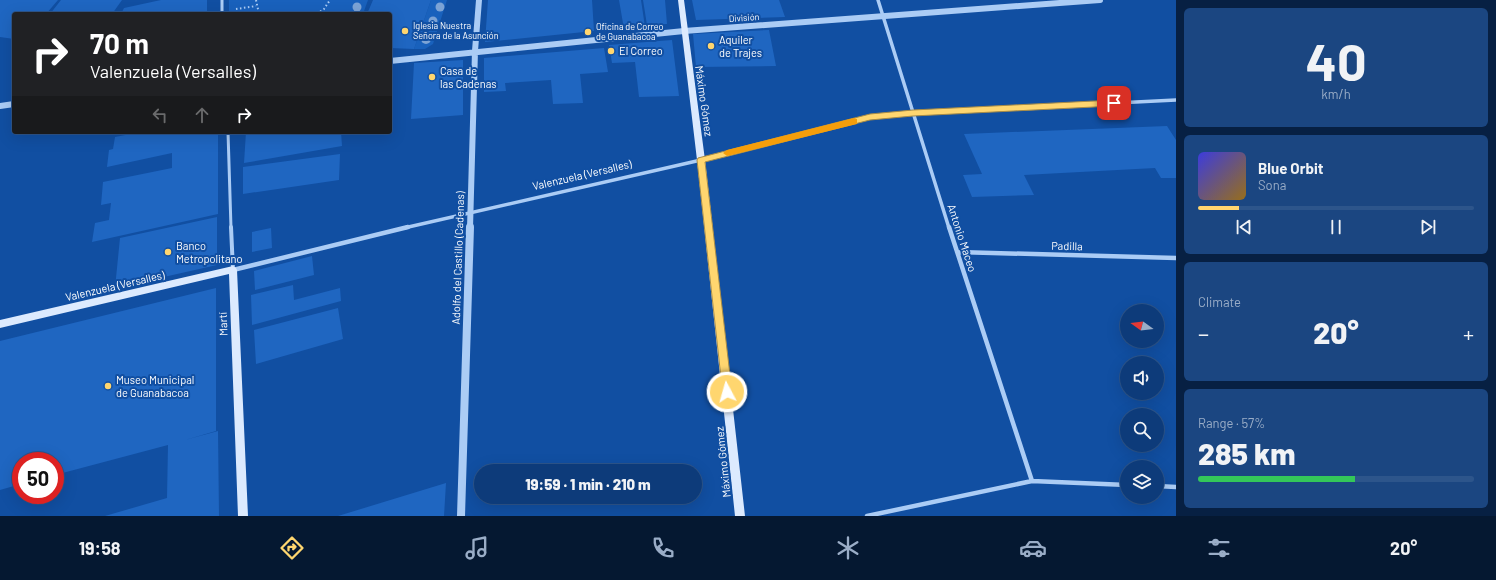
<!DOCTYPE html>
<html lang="en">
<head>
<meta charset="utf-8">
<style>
  body { margin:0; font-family:Barlow,sans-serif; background:#1b4681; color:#f1f3f6; height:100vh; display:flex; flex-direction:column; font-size:15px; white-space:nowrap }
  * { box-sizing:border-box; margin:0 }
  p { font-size:13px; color:#9aadc7 }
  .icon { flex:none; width:22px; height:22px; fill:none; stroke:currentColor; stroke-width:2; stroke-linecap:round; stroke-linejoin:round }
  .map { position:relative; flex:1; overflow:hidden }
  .side { display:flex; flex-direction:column; gap:8px; padding:8px; background:#072043; width:320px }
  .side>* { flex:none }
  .banner { position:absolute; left:12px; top:12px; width:380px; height:122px; border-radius:4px; box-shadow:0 4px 16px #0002,0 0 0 1px #2d558b; background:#202124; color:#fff; overflow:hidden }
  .needle { width:26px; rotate:285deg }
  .tools { position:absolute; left:1120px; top:304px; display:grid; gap:8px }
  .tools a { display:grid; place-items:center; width:44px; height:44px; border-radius:50%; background:#0d3b7a; box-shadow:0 4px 16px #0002,0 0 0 1px #2d558b; font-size:20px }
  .speed { position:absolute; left:12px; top:452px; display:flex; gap:8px; font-size:20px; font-weight:700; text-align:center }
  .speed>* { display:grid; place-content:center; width:52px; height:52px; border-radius:50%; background:#0d3b7a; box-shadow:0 4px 16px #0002,0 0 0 1px #2d558b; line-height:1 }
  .speed .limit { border:6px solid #d22; background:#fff; color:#111 }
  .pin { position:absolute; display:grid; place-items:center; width:34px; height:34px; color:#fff; margin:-17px; border-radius:8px; box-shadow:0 2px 6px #0006 }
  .me { position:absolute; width:44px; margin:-22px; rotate:354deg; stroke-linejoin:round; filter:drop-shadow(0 0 3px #0008) }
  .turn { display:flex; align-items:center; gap:14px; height:84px; padding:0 12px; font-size:18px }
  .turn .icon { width:52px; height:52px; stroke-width:2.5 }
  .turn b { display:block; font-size:28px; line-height:34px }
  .lanes { display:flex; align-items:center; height:38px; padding:0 12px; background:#0003; justify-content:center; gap:20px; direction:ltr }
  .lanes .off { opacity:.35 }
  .big { font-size:30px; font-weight:800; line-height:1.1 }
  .side .widget { flex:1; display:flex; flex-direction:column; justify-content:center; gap:6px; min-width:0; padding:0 14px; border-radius:6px; background:#1b4681 }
  .side .dial { align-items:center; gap:0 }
  .dial b { font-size:52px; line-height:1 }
  .song { display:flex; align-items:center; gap:12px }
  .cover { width:48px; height:48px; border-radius:6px; background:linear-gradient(135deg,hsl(240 70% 55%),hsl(40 70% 35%)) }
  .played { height:4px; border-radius:2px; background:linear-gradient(90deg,#ffd66f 15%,#2d558b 15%) }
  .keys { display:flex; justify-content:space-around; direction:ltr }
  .heat { display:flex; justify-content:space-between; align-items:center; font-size:22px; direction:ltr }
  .charge { height:6px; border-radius:3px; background:linear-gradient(90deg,#34c759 57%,#2d558b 0) }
  .trip { position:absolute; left:474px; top:464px; width:228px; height:40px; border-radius:20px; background:#0d3b7a; box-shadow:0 4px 16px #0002,0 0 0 1px #2d558b; font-weight:800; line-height:40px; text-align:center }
  .tabs { display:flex; height:64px; justify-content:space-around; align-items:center; background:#051831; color:#9aadc7 }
  .tabs .icon { width:28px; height:28px }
  .tabs .active { color:#ffd66f }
  .tabs b { font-size:18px; color:#f1f3f6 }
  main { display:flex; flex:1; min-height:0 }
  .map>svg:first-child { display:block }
</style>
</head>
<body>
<main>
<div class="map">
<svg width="1176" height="516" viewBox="0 0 1176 516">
  <rect width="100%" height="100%" fill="#114fa2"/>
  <!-- green -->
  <path fill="#1961bc" d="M229,0H368L363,14H229Z
    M431,0H447L433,44L425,49H414Z"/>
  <!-- building -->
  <path fill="#1f66c1" d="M0,0H58L46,14H14V39L0,37Z
    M61,0H122L112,14H50Z
    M161,0H207V14H121L124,8Z
    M373,0H431L414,49L390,48V14H367Z
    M488,0H592L594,31L485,42Z
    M619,0H641L645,27L624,29Z
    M643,0H665L667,24L647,25Z
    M692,0H779L785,17L696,20Z
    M769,30L776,66L696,67L693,34Z
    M672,40L679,96L639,97L635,62L612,63L609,45Z
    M604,48L608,72L580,74L583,103L553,104L551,80L505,83L506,91L484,92V58Z
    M463,60V115L411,119L414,63Z
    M1167,126L1176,140V178H1161L1155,168L1024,175L1034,195L972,197L963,175L982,174L964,134Z
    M141,132H218V214L92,242L95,223L109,220L111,203L101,205L103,182L172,168V153L107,167L109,150L113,149L115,137Z
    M246,132H341L342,146L244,163Z
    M340,154L339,180L243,194V167Z
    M217,217V265L115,288L120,238Z
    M271,228L272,248L252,252V232Z
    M312,256L314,275L255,290L254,271Z
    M293,285L294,300L340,288L341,301L252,325L251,295Z
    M216,288V431L185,440L218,431L219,516H105L167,498L168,445L55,475V461H21V484L0,490V341Z
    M338,308L343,339L256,364L254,330Z
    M446,483L444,516H338Z"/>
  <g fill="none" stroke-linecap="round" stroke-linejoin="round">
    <!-- path -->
    <path stroke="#abccf5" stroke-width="2" stroke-dasharray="1.5 2.5" stroke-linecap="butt" d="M256,0L259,14
      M236,9L256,6
      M317,14L324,9L330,0"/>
    <!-- pedestrian-far1 -->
    <path stroke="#abccf5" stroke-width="3" d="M222,0V14
      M228,132L231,228"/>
    <!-- pedestrian -->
    <path stroke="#abccf5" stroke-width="4" d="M231,227L233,270"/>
    <!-- minor-far1 -->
    <path stroke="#abccf5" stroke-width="3.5" d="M878,0L949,228
      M404,228L701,160L869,117L913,113L1176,100"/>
    <!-- minor -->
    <path stroke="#abccf5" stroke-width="4.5" d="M949,227L1032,481
      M957,252L1176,258
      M233,270L408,227
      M1157,486L1176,487
      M867,516L1032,481L1127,485"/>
    <!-- tertiary-far1 -->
    <path stroke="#abccf5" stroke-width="6" d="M390,61L684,31L1100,0
      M0,106L14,104
      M470,228L475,51L479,0"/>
    <!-- tertiary -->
    <path stroke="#abccf5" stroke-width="8" d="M461,516L470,227"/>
    <!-- secondary -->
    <path fill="#dceafe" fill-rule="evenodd" d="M678,0H684L705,160L745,516H735L697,160Z
      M233,266L236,268L237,270L248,516H238L229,274L0,328V320Z"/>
  </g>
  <!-- trees -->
  <g fill="#7ca3d5">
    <circle cx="357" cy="7" r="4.5"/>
    <circle cx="440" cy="7" r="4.5"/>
    <circle cx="433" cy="21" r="4.5"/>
    <circle cx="426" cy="39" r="5"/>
  </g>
  <!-- route -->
  <path fill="#ffd66f" stroke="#a68b48" d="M1114,100L1118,103L1114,106L913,116L870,120L705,162L732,392L730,396L727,397L723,396L697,160L698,158L870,114L913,110Z"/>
  <!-- slow -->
  <path fill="#f59e0b" d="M854,118L857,119V124L727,156L723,153L727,150Z"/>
  <!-- markers -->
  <g fill="#ffd66f" stroke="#114fa2" stroke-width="1.5">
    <circle cx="405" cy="31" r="4"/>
    <circle cx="588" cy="32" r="4"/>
    <circle cx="711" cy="46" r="4"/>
    <circle cx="611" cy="51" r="4"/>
    <circle cx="432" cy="77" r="4"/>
    <circle cx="168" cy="252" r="4"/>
    <circle cx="108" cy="386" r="4"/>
  </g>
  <g text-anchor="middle" stroke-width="4" stroke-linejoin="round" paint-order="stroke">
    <!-- far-street labels -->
    <g font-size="9" fill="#fff" stroke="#114fa2">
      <text transform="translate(744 18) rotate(-4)" y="3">División</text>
    </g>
    <!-- far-poi labels -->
    <g font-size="9" fill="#fff" stroke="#114fa2" text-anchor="start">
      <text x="413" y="29">Iglesia Nuestra<tspan x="413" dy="10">Señora de la Asunción</tspan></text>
      <text x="596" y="30">Oficina de Correo<tspan x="596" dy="10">de Guanabacoa</tspan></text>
    </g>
    <!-- poi labels -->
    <g font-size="11" fill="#fff" stroke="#114fa2" text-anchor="start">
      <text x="719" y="44">Aquiler<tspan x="719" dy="13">de Trajes</tspan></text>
      <text x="619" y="55">El Correo</text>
      <text x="440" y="75">Casa de<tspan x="440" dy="13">las Cadenas</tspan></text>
      <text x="176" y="250">Banco<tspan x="176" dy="13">Metropolitano</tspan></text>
      <text x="116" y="384">Museo Municipal<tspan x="116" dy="13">de Guanabacoa</tspan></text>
    </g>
    <!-- street labels -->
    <g font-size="11" fill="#fff" stroke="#114fa2">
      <text transform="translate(704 101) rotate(82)" y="4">Máximo Gómez</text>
      <text transform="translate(582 175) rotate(-13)" y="4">Valenzuela (Versalles)</text>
      <text transform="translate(962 238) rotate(72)" y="4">Antonio Maceo</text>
      <text transform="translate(1067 246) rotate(1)" y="4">Padilla</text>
      <text transform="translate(458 258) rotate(-88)" y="4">Adolfo del Castillo (Cadenas)</text>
      <text transform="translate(115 286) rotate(-13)" y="4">Valenzuela (Versalles)</text>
      <text transform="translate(223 324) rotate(-92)" y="4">Martí</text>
      <text transform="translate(723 462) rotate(-96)" y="4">Máximo Gómez</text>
    </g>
  </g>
</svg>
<div class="tools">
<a><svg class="needle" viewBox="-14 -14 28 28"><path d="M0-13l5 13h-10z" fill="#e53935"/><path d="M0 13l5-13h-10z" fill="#9aadc7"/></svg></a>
<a><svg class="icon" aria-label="sound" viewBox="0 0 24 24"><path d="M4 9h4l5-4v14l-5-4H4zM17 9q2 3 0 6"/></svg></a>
<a><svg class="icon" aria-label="search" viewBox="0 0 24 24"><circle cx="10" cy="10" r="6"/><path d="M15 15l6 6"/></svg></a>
<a><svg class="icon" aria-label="layers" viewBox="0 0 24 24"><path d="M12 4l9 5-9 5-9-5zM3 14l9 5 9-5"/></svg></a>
</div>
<div class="speed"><div class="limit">50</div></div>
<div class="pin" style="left:1114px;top:103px;background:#d93025"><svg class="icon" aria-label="arrive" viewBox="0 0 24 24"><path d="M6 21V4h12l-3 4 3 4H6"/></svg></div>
<svg class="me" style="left:727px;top:392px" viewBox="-20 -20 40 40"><circle r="17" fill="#ffd66f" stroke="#fff" stroke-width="3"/><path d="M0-11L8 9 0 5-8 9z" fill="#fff"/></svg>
<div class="trip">19:59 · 1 min · 210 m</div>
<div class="banner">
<div class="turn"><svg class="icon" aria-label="right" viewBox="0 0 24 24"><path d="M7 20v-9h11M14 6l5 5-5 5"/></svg><div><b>70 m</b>Valenzuela (Versalles)</div></div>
<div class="lanes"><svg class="icon off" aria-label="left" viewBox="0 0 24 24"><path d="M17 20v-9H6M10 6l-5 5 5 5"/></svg><svg class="icon off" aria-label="ahead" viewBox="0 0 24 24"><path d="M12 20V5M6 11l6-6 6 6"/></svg><svg class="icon" aria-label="right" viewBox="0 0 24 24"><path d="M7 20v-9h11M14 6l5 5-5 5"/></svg></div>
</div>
</div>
<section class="side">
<div class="widget dial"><b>40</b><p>km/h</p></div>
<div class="widget">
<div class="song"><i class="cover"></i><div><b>Blue Orbit</b><p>Sona</p></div></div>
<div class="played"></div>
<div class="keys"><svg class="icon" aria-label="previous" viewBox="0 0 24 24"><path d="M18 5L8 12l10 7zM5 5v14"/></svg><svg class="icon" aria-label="pause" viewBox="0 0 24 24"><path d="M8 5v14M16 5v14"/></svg><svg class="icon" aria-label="next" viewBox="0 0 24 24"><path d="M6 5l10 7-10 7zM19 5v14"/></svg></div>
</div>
<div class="widget"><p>Climate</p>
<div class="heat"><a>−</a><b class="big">20°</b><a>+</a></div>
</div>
<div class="widget"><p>Range · 57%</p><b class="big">285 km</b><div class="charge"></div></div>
</section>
</main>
<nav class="tabs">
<b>19:58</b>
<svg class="icon active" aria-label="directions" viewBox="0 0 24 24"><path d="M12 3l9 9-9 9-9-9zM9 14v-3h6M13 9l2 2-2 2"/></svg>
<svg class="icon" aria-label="music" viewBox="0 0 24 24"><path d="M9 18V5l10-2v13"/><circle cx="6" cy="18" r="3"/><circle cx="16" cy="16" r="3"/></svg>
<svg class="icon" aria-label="phone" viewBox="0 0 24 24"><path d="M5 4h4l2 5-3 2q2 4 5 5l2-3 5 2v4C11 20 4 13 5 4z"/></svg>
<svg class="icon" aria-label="climate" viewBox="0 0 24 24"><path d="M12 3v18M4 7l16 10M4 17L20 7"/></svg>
<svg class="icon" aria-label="car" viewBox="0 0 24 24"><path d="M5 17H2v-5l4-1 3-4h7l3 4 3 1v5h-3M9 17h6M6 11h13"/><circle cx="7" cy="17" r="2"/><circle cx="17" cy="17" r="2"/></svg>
<svg class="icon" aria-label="filters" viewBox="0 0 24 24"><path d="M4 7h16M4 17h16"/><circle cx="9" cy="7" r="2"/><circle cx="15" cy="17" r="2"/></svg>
<b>20°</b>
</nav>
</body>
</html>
